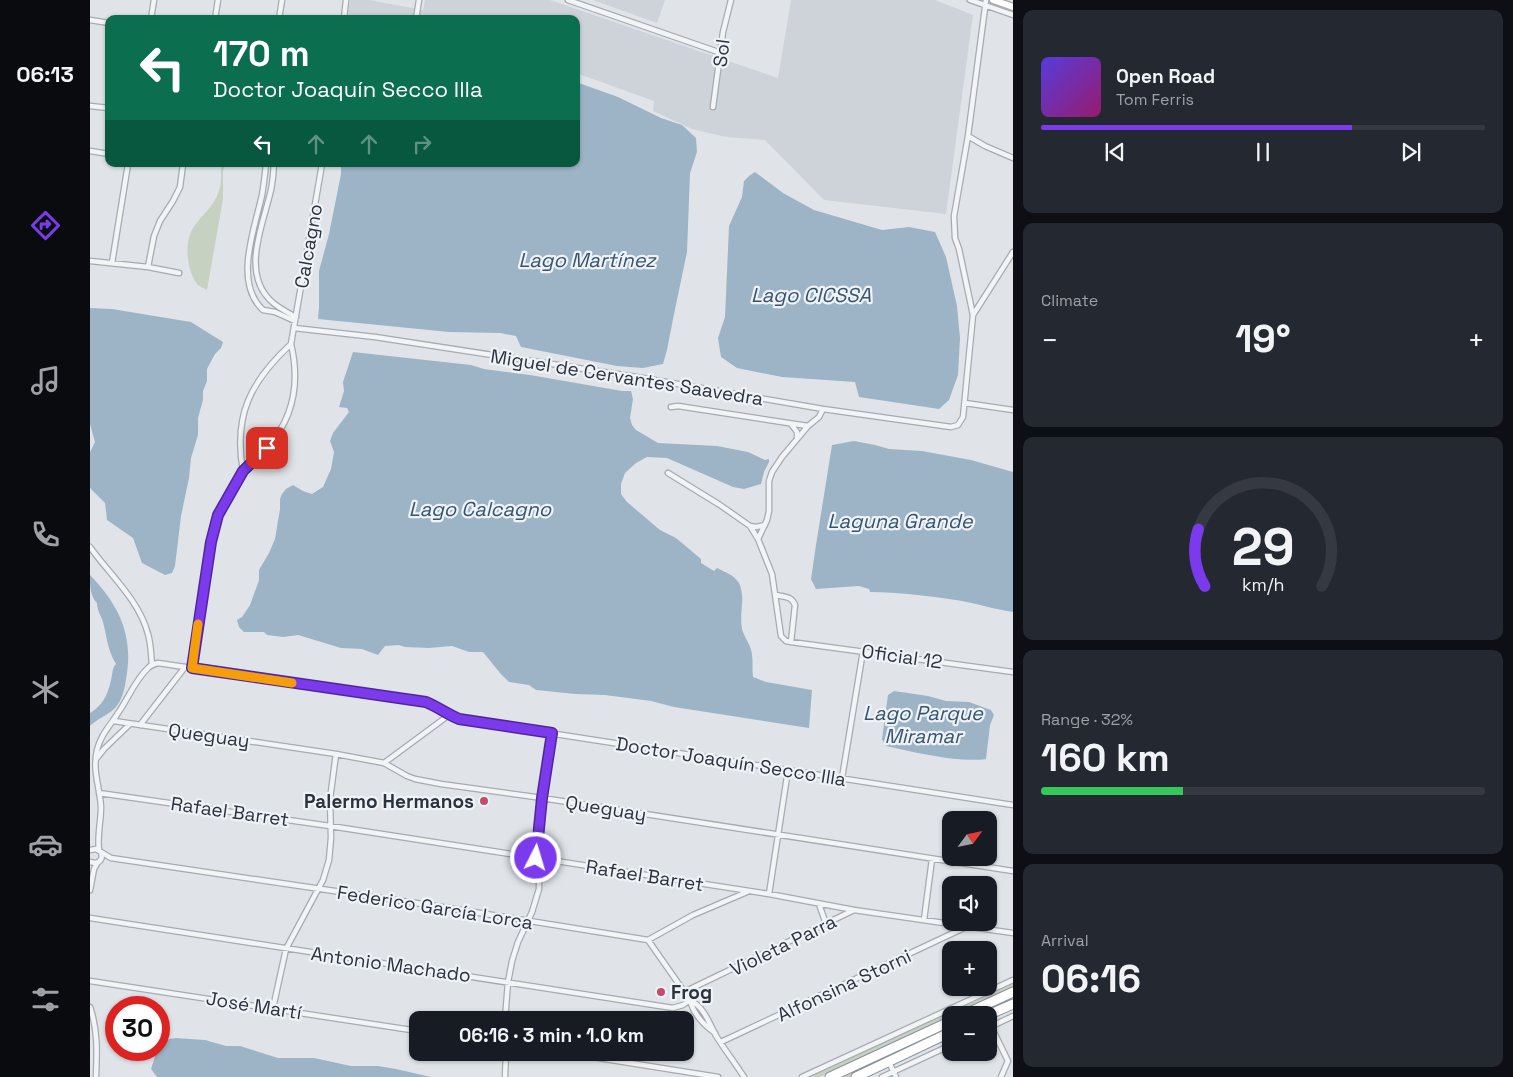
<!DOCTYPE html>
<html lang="en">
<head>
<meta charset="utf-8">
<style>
  body { margin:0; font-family:"Space Grotesk",sans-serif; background:#242831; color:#f1f3f6; height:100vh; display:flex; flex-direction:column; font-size:19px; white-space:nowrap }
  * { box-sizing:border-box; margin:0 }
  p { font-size:16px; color:#9ea1a6 }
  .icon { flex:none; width:28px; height:28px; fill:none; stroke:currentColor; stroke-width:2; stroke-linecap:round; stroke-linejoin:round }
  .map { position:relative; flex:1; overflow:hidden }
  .sheet { display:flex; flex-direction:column; gap:10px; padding:10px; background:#0d0f14; width:500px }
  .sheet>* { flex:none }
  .banner { position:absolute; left:15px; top:15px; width:475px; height:152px; border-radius:10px; box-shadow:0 1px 4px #0004; background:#0b6e4f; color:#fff; overflow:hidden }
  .needle { width:32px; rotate:57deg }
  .tools { position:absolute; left:852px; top:811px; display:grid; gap:10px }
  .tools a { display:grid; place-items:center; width:55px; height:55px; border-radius:10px; background:#171b24; box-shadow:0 1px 4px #0004; font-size:25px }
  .speed { position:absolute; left:15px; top:996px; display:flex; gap:10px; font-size:25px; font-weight:700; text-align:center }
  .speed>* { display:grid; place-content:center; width:65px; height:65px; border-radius:50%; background:#171b24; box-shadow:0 1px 4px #0004; line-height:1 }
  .speed .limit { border:8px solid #d22; background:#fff; color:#111 }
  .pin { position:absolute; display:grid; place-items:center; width:42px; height:42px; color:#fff; margin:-21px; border-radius:10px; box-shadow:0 2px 8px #0006 }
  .me { position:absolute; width:55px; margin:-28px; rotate:5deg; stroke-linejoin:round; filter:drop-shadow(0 0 4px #0008) }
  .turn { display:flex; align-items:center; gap:18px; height:105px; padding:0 25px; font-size:22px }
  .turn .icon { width:65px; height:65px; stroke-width:2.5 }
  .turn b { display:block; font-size:35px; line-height:42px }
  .lanes { display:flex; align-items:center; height:48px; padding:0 25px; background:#0003; justify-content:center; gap:25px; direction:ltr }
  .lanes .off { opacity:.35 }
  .big { font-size:38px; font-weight:700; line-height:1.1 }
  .sheet .card { flex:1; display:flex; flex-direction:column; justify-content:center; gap:8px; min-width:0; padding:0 18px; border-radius:10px; background:#242831 }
  .sheet .dial { align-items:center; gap:0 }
  .dial svg { height:130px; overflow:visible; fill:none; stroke:#363941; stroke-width:7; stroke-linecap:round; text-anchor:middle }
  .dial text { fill:#f1f3f6; stroke:none }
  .song { display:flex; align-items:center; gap:15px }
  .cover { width:60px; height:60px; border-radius:8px; background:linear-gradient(135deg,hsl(250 70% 55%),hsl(320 70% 35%)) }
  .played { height:5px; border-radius:2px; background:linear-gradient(90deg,#7c3aed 70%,#363941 70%) }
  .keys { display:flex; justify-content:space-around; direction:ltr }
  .heat { display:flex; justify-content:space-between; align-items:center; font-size:28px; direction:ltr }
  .charge { height:8px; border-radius:4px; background:linear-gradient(90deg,#34c759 32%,#363941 0) }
  .trip { position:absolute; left:319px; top:1011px; width:285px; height:50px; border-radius:10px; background:#171b24; box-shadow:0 1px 4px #0004; font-weight:700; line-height:50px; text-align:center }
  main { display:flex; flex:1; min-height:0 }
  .menu { display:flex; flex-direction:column; width:90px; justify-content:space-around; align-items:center; background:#090b0e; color:#9ea1a6 }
  .menu .icon { width:35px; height:35px }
  .menu .selected { color:#7c3aed }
  .menu b { font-size:22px; color:#f1f3f6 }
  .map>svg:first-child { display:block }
</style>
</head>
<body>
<main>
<nav class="menu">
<b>06:13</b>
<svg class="icon selected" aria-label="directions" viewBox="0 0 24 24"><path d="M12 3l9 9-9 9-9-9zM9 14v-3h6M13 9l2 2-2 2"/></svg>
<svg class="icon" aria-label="music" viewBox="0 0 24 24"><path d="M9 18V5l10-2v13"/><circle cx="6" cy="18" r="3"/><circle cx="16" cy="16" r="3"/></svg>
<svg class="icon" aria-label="phone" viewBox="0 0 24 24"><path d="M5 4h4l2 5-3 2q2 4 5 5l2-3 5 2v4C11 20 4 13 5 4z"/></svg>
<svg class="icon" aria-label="climate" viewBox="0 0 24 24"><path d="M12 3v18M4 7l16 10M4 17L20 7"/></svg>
<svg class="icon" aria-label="car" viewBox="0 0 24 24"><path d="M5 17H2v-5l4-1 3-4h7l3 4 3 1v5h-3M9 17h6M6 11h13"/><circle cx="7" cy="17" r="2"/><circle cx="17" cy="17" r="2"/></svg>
<svg class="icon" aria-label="filters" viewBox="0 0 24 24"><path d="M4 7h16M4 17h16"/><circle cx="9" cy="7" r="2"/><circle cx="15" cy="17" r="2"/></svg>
</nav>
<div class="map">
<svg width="923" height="1077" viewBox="0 0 923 1077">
  <rect width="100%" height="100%" fill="#e0e4e8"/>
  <!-- built -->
  <path fill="#ced3da" d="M260,0H279L333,10L335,0H460L688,78L701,0H845L883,15L856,214L734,200L675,140L636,137L602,129L563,111L564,101L486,73V19H258Z
    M503,0H575L567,23Z"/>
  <!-- green -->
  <path fill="#c7d1c1" d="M131,164H135L133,171V199L117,290C114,288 110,287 107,284C98,272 94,247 101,232C109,216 123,209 129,191C132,183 131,172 131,164Z
    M923,981V988L864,1015H861V1016L730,1077H718Z
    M861,1024V1030L760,1077H747Z"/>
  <!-- water -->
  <path fill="#9db4c6" d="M486,82L528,97L571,118L592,125L606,138L607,152L600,173L597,252L583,319L577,350L573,364L553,368L527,366L431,347L426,336L410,333L359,332L228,319L229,307V271L239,234L251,174V164H486Z
    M665,172L693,193L724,210L792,230L819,227L845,232L856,257L867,306L870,338L868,375L859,400L849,409L769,397L765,382L692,377L647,368L631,357L628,338L635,317L639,226L652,197L654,181L659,176Z
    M0,308L22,309L101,322L133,342L131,348L125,354L117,369V381L113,391V400L108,418V435L101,458L99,478L91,516L85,566L82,573L75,575L52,563L43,538L17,520L15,503L0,488V452L5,442L0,424Z
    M263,352L381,365L394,369L440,375L532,391H541L543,399L540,418L542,425L546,430L568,443L627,446L658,452L675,460L679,459V462L674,472L671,484L654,489L643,487L577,458L557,457L546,463L535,473L531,484V494L537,502L570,530L586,538L611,559V563L624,571L627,568C635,572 644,575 649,583C656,598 649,612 652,629C654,637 661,645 662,654C663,662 662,669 663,677L676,682L722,690L719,728L584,707L561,701L515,695L485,694L446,690L439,685L419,682L410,673L393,652H379L362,646L339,648L315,647L309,645L295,646L288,655L272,649L251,648L208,635L193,637L177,635L174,632H154L149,627L147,620L152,617L160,605L169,580V570L179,553L185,539L190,509V499L192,494L196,489L203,485L213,491L222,494L233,487L241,469L244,452L240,441L243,433L259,412L257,408L249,407L254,391L253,382Z
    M764,441L785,445L799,449L832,451L881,460L923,472V612C903,609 885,603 866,600C838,596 808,592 780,592L779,589L769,586L726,589L721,579L726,545L742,445Z
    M0,575C30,606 44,637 36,679C35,688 32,701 25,708C18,715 7,719 0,726V713C15,704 19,691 22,675C23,670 23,667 26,664C17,649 17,637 13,622C11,615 7,611 7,603C0,596 0,586 0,575Z
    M804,691L838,696L856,701L879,702L901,710L904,715L900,725L896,759C869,763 823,752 796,746L792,739L798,695Z
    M86,1038L115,1040L136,1046H150L188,1058H224L261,1066H288L306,1069L341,1077H67L61,1069L67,1050H69V1048L79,1039Z"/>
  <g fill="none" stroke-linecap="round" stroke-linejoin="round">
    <!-- street casing -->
    <g stroke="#a6abb2" stroke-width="7">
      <path id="street" d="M478,0L631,53
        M880,0L923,15
        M61,19L64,0
        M125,19L128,0
        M189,19L192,0
        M254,19L256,0
        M326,19L329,0
        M0,20L19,23
        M0,106L19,108
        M623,107L633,32L641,0
        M878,136L895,146L923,158
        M0,151L19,154
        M176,164C175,174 174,184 172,195C165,228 143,282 173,310L185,312L205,321
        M184,164C183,174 183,184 180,194C172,227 152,272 180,300C188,308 197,312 206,317
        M0,261L58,267L89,273
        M22,263L38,164
        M58,267L64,236L70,221L83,201L90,187L93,164
        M883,315L923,252
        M204,328L285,337L553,378L733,409L861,427L868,425L873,417L883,315L869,249L865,238L864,216L878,136L896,0
        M875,403L923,410
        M581,407L588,406L718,426
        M733,409L729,417L718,426L692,457L682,472L679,481V511L677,520L668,539L682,574L691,636L696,641L701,642L923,672
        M701,424L707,432V439
        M153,471C143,415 161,381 201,344
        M578,473L630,505L660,526L666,527L675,525
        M660,526L668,539
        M0,547C20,575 49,600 58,634C61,644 61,655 62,665
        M686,595C694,597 702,596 705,605L701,642
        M102,668C106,638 111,607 116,577C119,557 121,537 128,518C132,507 145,479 153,471C160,462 170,456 178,447C204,417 210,382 201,344L232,164
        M24,721L246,754L294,763L317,776L325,779L351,784L452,798L923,871
        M50,725L95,667
        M6,759L14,749L40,724
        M294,763L359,715
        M752,778L773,651
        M9,793L240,826L679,894L764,910L923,933
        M0,850L6,849L21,858L346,906L558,940L603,915L657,892
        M9,850C7,836 11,821 11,807C10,788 2,770 7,750C11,734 20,726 28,713C38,699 45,680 58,668C61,665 64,664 68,663L336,703C348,707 357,714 369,719L923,805
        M0,862L5,863C11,862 13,858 11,852
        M0,890L4,869L8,862
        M679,894L698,770
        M729,904L736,924
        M0,918L583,1008L593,1005L600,1000
        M834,920L842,859
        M558,940L600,1000C603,1013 614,1025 625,1033
        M0,981L328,1031
        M594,992L764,910
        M600,1000C613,1006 619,1022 625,1034C634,1049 645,1063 654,1077
        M0,1007C8,1030 7,1053 6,1077
        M183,1008L196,949L233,880L239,860L241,838L240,799L246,754
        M415,1020L418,982L422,961L428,942L442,912L449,889V873L446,858L452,798L462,733
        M899,1022L918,1061L911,1077
        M900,1027L923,1016
        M631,1042L876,927
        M471,1052L628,1077
        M799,1062L806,1077
        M415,1077L416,1052
        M712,1077L923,980
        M792,1077L861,1045"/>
    </g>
    <!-- secondary casing -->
    <g stroke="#a6abb2" stroke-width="9">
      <path id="secondary" d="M903,0L923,7"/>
    </g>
    <!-- highway casing -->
    <g stroke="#88929e" stroke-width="11">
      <path id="highway" d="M873,1015L923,992
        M898,1015L923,1004
        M740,1077L861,1021
        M766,1077L861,1032"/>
    </g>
    <!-- street -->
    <use href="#street" stroke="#f2f4f6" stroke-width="4.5"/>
    <!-- secondary -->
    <use href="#secondary" stroke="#fff" stroke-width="6"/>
    <!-- highway -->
    <use href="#highway" stroke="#fff" stroke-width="9"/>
  </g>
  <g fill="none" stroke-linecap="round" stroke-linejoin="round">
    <!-- route casing -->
    <g stroke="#51269a" stroke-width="12">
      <path id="route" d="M177,448L153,471L128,515L121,542L102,668L336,702C348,707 357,714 369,719L462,733L452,798L446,858"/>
    </g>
    <!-- route -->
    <use href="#route" stroke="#7c3aed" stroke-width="9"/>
    <!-- slow -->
    <path stroke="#f59e0b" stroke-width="9" d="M108,624L102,668L202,683"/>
  </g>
  <!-- markers -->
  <g fill="#c54c68" stroke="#eff2f6" stroke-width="2">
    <circle cx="394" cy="801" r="5"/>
    <circle cx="571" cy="992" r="5"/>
  </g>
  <g text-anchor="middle" stroke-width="4.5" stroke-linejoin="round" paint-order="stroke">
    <!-- street labels -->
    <g font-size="19" fill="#2a333e" stroke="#eff2f6">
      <text transform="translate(631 53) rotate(-83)" y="7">Sol</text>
      <text transform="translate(218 246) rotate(-80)" y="7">Calcagno</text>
      <text transform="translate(537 377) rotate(9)" y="7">Miguel de Cervantes Saavedra</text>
      <text transform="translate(812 656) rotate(8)" y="7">Oficial 12</text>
      <text transform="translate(119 735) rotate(8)" y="7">Queguay</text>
      <text transform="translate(641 761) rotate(9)" y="7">Doctor Joaquín Secco Illa</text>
      <text transform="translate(516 808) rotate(9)" y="7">Queguay</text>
      <text transform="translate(140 811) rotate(8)" y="7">Rafael Barret</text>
      <text transform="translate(555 875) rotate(9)" y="7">Rafael Barret</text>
      <text transform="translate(345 907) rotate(9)" y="7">Federico García Lorca</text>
      <text transform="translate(693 945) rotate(-26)" y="7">Violeta Parra</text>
      <text transform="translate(301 964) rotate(8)" y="7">Antonio Machado</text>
      <text transform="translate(754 985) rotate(-25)" y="7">Alfonsina Storni</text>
      <text transform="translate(164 1005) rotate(9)" y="7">José Martí</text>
    </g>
    <!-- poi labels -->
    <g font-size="19" font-weight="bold" fill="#2a333e" stroke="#eff2f6" text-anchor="end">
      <text x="384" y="808">Palermo Hermanos</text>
      <text x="581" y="999" text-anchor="start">Frog</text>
    </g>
    <!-- water labels -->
    <g font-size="20" font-style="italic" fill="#36546f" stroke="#eff2f6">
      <text x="497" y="267">Lago Martínez</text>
      <text x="721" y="302">Lago CICSSA</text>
      <text x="390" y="516">Lago Calcagno</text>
      <text x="810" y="528">Laguna Grande</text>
      <text x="833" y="720">Lago Parque<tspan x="833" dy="23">Miramar</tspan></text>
    </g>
  </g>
</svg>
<div class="tools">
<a><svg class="needle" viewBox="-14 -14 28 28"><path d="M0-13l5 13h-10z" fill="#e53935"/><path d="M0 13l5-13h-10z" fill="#9ea1a6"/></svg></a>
<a><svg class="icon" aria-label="sound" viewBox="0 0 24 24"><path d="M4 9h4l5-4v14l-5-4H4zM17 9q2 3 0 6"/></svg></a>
<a>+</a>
<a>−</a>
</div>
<div class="speed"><div class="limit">30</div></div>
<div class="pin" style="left:177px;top:448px;background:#d93025"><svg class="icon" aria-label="arrive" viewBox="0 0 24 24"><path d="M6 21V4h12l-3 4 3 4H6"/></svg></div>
<svg class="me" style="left:446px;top:858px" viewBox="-20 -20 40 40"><circle r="17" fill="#7c3aed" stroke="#fff" stroke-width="3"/><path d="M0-11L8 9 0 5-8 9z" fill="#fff"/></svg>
<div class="trip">06:16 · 3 min · 1.0 km</div>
<div class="banner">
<div class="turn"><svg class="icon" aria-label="left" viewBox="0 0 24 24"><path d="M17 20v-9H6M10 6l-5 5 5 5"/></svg><div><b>170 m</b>Doctor Joaquín Secco Illa</div></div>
<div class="lanes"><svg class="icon" aria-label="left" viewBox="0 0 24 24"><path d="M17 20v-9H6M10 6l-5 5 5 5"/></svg><svg class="icon off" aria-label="ahead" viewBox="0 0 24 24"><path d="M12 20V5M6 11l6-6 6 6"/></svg><svg class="icon off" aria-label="ahead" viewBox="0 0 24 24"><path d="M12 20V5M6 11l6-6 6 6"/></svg><svg class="icon off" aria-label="right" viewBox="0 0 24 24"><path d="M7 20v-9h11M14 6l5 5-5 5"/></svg></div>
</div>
</div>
<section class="sheet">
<div class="card">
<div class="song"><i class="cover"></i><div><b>Open Road</b><p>Tom Ferris</p></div></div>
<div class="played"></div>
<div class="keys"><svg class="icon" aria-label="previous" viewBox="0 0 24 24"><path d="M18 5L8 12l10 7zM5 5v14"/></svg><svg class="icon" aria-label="pause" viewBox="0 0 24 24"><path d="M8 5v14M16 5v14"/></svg><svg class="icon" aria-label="next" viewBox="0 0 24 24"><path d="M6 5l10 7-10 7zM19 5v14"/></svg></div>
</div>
<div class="card"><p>Climate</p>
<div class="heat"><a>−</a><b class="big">19°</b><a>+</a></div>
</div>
<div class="card dial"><svg viewBox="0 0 100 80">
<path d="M14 69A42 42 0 1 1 86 69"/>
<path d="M14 69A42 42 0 0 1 10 34" stroke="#7c3aed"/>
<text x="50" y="56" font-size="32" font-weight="700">29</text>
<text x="50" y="72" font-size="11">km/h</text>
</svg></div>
<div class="card"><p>Range · 32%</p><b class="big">160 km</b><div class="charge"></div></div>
<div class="card"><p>Arrival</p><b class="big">06:16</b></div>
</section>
</main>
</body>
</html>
